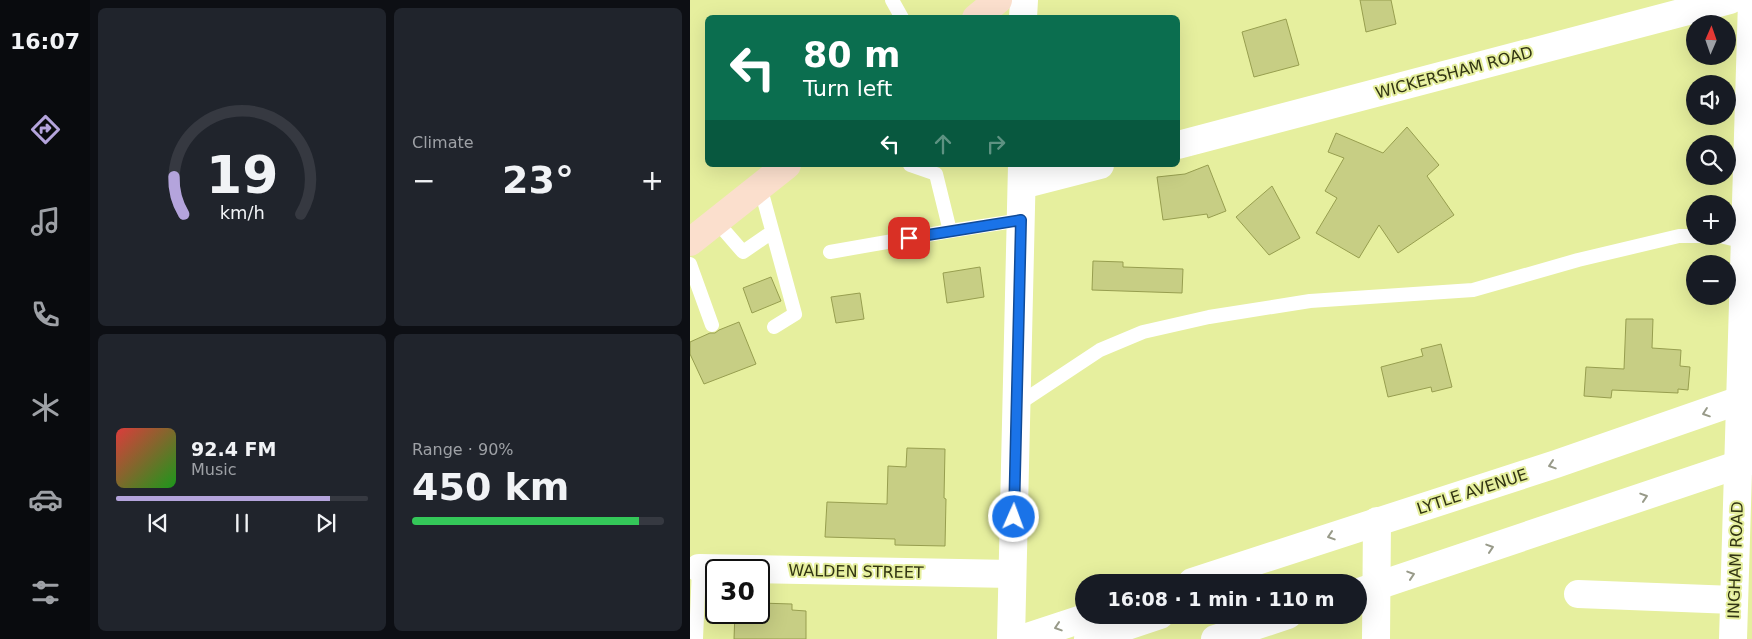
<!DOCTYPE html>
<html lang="en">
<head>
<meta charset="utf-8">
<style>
  body { margin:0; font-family:"DejaVu Sans",sans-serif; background:#20242c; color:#f1f3f6; height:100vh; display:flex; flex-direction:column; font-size:19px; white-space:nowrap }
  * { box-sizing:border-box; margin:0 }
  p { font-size:16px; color:#9ea1a6 }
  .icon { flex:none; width:28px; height:28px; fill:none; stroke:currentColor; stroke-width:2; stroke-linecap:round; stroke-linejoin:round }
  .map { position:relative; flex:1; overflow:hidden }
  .panel { display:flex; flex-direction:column; gap:8px; padding:8px; background:#0d0f14; width:600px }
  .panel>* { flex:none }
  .banner { position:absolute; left:15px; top:15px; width:475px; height:152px; border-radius:8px; box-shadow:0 5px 20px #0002; background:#0b6e4f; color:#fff; overflow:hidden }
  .needle { width:32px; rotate:2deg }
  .buttons { position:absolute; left:996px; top:15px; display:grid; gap:10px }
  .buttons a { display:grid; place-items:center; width:50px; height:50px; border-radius:50%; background:#171b24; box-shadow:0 5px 20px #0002; font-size:25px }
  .speed { position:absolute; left:15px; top:559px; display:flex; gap:10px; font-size:25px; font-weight:700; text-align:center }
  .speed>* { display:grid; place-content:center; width:65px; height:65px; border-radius:50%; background:#171b24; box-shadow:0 5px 20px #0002; line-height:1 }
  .speed .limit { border:2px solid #111; border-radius:8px; background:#fff; color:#111 }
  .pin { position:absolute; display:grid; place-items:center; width:42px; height:42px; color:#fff; margin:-21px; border-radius:10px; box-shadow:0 2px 8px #0006 }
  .me { position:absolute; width:55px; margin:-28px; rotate:2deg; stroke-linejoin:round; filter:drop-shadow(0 0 4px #0008) }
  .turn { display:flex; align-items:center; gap:18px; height:105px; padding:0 15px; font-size:22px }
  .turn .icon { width:65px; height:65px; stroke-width:2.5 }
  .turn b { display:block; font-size:35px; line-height:42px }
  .lanes { display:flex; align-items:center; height:48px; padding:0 15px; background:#0003; justify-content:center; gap:25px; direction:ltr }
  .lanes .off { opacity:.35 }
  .big { font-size:38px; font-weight:700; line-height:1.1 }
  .panel .widget { flex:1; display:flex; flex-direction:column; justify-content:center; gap:8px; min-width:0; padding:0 18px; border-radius:8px; background:#20242c }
  .panel .dial { align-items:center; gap:0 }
  .dial svg { height:130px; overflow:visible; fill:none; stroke:#363941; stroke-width:7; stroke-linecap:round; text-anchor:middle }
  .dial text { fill:#f1f3f6; stroke:none }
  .song { display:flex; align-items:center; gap:15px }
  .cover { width:60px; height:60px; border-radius:8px; background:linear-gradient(135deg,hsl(0 70% 55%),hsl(120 70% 35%)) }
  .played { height:5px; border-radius:2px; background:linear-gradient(90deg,#b4a4dc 85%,#363941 85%) }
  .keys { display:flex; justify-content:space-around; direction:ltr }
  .heat { display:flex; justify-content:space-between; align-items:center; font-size:28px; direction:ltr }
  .charge { height:8px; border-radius:4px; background:linear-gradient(90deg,#34c759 90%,#363941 0) }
  .panel .tiles { flex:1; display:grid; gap:8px; grid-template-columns:repeat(2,1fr) }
  .trip { position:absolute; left:385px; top:574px; width:292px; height:50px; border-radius:25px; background:#171b24; box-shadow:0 5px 20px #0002; font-weight:700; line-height:50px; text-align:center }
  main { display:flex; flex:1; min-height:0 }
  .tabs { display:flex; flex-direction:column; width:90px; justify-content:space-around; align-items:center; background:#090b0e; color:#9ea1a6 }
  .tabs .icon { width:35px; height:35px }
  .tabs .active { color:#b4a4dc }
  .tabs b { font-size:22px; color:#f1f3f6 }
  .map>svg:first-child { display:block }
</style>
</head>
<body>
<main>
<nav class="tabs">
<b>16:07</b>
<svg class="icon active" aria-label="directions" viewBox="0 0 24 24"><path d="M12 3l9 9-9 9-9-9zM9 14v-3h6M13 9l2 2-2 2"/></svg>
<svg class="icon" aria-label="music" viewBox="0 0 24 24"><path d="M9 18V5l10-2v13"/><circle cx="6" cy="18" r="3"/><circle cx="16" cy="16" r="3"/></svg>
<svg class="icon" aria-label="phone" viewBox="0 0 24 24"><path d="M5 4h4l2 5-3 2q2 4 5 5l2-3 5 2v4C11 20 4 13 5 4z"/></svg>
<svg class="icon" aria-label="climate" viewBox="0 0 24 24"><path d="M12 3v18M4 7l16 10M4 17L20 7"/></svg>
<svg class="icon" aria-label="car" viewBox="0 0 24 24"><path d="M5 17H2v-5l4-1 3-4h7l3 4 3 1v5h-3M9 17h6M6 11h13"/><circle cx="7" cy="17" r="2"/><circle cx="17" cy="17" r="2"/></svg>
<svg class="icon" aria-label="filters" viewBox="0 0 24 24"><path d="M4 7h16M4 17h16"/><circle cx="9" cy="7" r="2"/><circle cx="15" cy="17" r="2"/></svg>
</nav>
<section class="panel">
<div class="tiles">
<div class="widget dial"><svg viewBox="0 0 100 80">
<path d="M14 69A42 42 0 1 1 86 69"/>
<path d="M14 69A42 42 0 0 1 8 46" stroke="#b4a4dc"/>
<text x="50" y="56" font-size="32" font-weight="700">19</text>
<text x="50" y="72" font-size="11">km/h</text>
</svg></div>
<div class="widget"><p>Climate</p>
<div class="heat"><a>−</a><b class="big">23°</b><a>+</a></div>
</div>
<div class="widget">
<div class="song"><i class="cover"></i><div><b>92.4 FM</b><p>Music</p></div></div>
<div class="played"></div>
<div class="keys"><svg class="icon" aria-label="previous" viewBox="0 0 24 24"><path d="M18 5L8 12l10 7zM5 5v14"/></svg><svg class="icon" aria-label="pause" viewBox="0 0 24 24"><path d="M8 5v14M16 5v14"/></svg><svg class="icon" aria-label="next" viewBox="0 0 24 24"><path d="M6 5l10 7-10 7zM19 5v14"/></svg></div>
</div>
<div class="widget"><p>Range · 90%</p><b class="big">450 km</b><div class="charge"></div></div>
</div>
</section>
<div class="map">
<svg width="1062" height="639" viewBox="0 0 1062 639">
  <rect width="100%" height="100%" fill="#e6ef9e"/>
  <!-- building -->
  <path fill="#c7ce84" stroke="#979e4f" d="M670,0H701L706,24L676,32Z
    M596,19L609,65L564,77L552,32Z
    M717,127L749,165L737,176L764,215L708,253L689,225L669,258L626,233L647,198L635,191L654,158L638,152L646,133L693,153Z
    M518,165L536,211L518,218L517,214L473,220L467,177L495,174Z
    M582,186L610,238L579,255L546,217Z
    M403,261L433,262V267L493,269L492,293L402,290Z
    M290,267L294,297L257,303L253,273Z
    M81,277L91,301L62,313L53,288Z
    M170,293L174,319L146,323L141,297Z
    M936,319H963L962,348L991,350L990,366L1000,367L998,390L988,389V393L922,390L921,398L894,396L896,367L934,369Z
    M49,322L66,364L14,384L0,354V342L20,333H25L29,330Z
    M751,344L762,387L742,392L741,387L698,397L691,367L733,356L731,349Z
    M217,448L255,449L254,498L256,499L255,546L205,545V539L135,537L137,502L197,504L198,466L216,467Z
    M69,603L102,604V610L116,611V639H44L45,612H69Z"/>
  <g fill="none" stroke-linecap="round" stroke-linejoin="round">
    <!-- lane -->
    <path stroke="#fff" stroke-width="14" d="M202,0L212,18
      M220,165L246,174L260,231L331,220
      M70,186L105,314L84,327
      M26,221L53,252L82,232
      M140,252L260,231
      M0,264L22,325
      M327,405L410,350L453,332L519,317L620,301L783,290L888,260L989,236H1030L1055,242
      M6,639L9,568"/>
    <!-- street -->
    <path stroke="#fff" stroke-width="28" d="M333,18L334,0
      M488,145L1040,0
      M332,185L410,165
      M9,568L322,574
      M888,594L1044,600
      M321,639L332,165
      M686,639L687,521
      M1043,639L1062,1"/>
    <!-- secondary -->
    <path stroke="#fff" stroke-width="28" d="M502,582L866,464L1062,396
      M669,592L1062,460
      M331,639L404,615
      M398,639L470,615
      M525,639L598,615"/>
    <!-- primary -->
    <path stroke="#fbdfcd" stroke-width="28" d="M286,18L308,0
      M0,242L97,165"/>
  </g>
  <!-- one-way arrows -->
  <defs><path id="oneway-chevron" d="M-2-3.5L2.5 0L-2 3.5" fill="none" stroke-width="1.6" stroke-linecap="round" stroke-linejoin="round" transform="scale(1.25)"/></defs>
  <g stroke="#989a89">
    <use href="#oneway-chevron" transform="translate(1016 413) rotate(161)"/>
    <use href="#oneway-chevron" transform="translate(862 465) rotate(162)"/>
    <use href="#oneway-chevron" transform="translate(954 497) rotate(-18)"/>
    <use href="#oneway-chevron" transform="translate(641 536) rotate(162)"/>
    <use href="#oneway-chevron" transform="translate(800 548) rotate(-18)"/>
    <use href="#oneway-chevron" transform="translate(721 575) rotate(-18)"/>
    <use href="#oneway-chevron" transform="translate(368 627) rotate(162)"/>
  </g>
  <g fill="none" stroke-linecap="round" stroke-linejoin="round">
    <!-- route casing -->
    <g stroke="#114b97" stroke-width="12">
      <path id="route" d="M219,238L331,220L324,517"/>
    </g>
    <!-- route -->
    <use href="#route" stroke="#1a73e8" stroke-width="9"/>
  </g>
  <g text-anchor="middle" stroke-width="4" stroke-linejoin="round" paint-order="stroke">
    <!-- street labels -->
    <g font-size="16" fill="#313413" stroke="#e6ef9e">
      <text transform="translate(764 72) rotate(-15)" y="6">WICKERSHAM ROAD</text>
      <text transform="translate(782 491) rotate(-18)" y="6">LYTLE AVENUE</text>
      <text transform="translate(1045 560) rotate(-88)" y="6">INGHAM ROAD</text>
      <text transform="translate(166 571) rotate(1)" y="6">WALDEN STREET</text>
    </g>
  </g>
</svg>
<div class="buttons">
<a><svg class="needle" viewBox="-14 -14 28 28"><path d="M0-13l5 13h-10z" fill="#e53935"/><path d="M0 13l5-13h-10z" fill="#9ea1a6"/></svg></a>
<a><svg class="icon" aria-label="sound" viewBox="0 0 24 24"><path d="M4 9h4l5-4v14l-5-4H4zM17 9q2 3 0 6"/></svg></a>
<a><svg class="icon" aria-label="search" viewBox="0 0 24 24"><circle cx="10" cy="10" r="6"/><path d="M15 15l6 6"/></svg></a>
<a>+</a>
<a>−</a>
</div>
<div class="speed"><div class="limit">30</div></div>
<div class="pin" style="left:219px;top:238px;background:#d93025"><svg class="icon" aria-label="arrive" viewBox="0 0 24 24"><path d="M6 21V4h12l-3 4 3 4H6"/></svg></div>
<svg class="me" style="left:324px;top:517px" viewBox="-20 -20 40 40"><circle r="17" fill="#1a73e8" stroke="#fff" stroke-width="3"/><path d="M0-11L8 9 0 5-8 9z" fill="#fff"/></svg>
<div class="trip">16:08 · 1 min · 110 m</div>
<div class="banner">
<div class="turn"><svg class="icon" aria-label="left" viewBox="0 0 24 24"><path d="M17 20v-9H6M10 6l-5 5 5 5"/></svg><div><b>80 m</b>Turn left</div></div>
<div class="lanes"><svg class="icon" aria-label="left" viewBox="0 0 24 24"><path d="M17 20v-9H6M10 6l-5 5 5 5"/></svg><svg class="icon off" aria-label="ahead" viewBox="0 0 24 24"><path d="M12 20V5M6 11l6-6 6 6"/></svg><svg class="icon off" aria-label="right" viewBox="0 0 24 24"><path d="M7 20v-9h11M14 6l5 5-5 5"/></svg></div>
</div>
</div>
</main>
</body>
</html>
